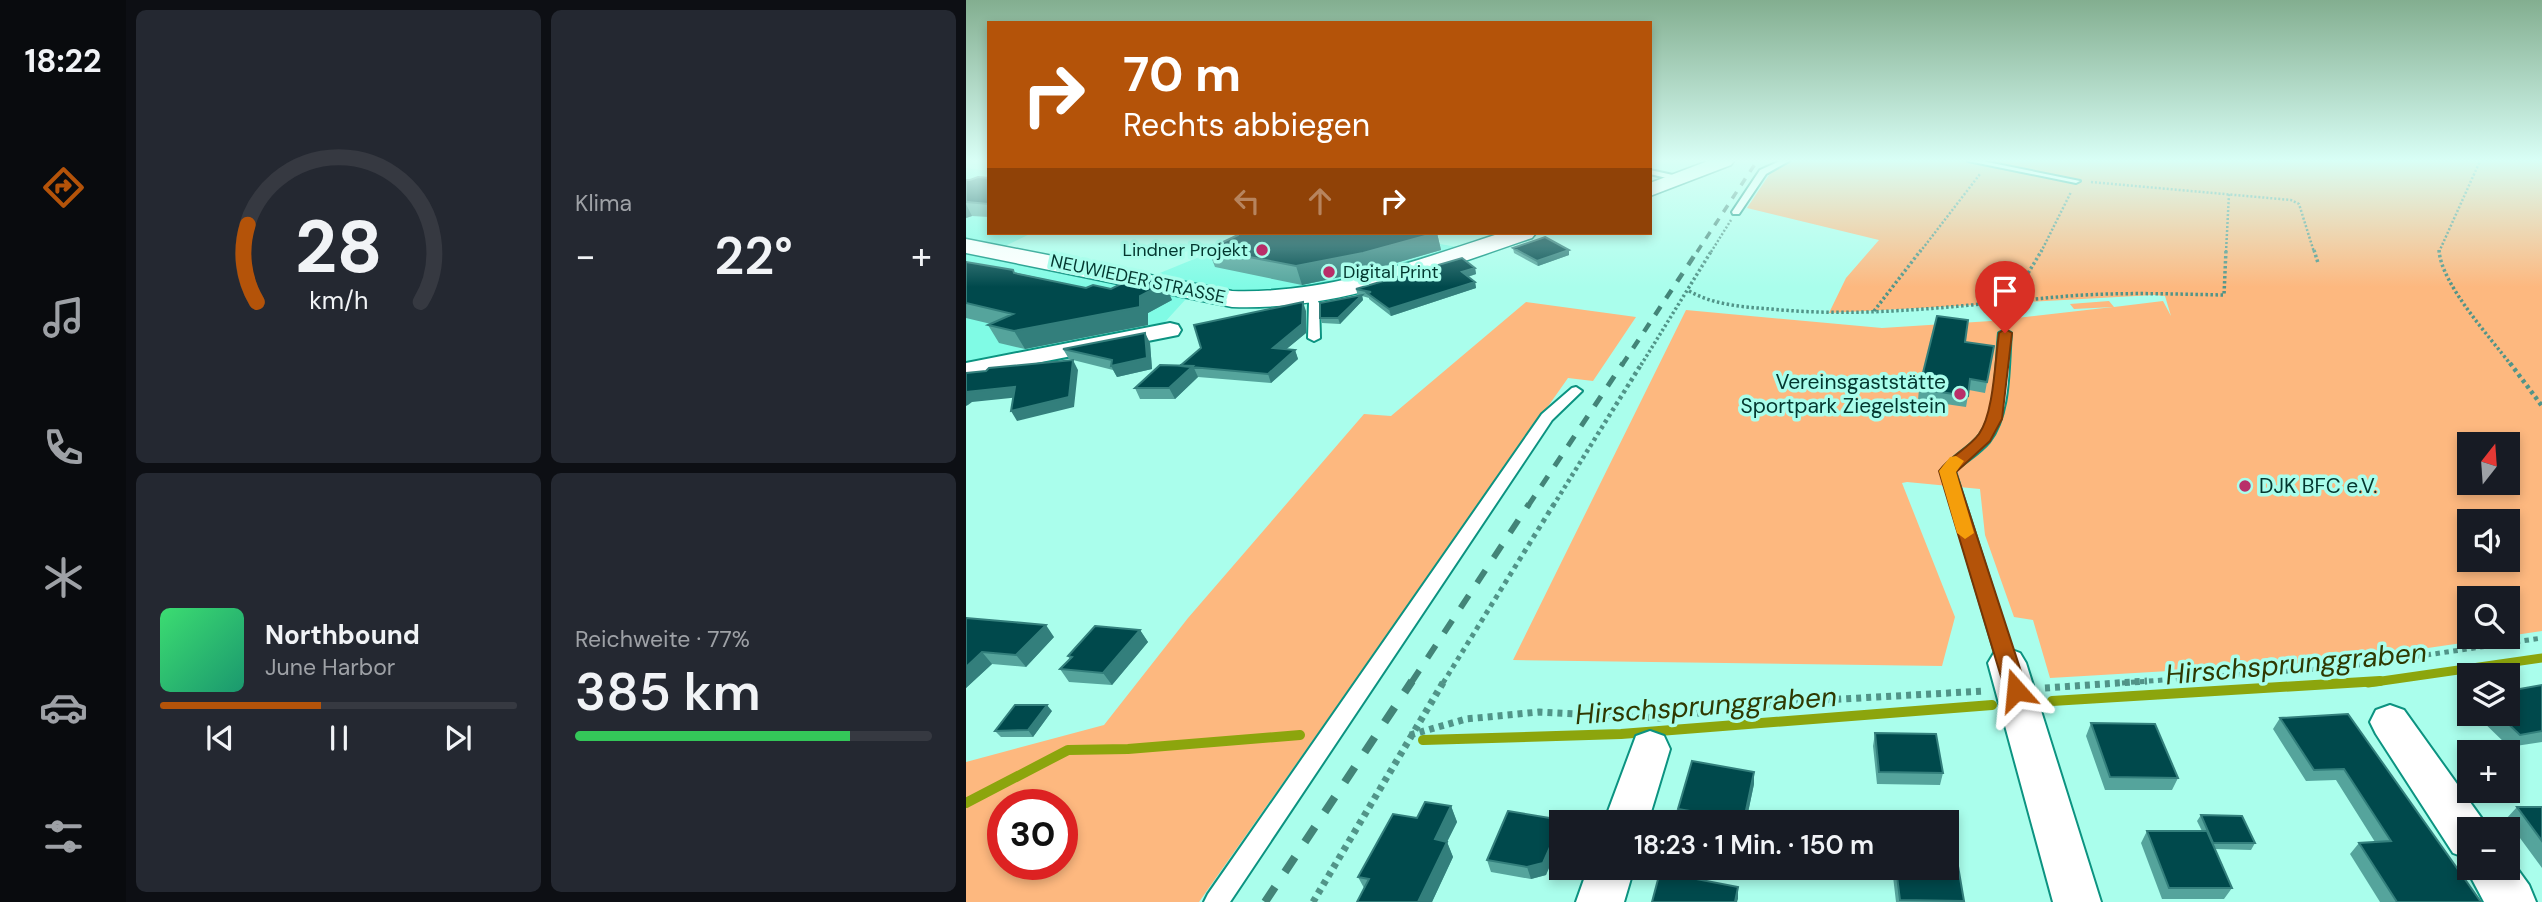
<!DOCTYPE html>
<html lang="de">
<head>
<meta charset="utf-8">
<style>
  body { margin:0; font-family:"DM Sans",sans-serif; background:#242831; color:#f1f3f6; height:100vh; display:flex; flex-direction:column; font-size:26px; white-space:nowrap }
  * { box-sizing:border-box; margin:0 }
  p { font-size:23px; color:#9ea1a6 }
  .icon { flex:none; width:38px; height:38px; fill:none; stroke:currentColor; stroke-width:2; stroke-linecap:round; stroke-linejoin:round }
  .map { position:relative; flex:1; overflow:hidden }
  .drawer { display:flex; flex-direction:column; gap:10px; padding:10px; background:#0d0f14; width:840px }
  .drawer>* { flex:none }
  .guide { position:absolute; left:21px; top:21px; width:665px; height:214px; border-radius:0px; box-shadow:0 4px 10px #0003; background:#b45309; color:#fff; overflow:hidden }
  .needle { width:46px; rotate:17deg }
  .buttons { position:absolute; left:1491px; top:432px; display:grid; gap:14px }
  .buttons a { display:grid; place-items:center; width:63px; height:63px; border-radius:0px; background:#171b24; box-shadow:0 4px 10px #0003; font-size:35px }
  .speed { position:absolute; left:21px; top:789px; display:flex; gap:14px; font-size:35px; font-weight:700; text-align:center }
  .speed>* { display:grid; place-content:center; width:91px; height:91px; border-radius:50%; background:#171b24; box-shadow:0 4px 10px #0003; line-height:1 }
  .speed .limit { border:10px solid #d22; background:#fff; color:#111 }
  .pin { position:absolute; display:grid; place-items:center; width:60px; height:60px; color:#fff; margin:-72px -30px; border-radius:50% 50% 50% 0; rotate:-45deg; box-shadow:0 0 7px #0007 }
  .pin .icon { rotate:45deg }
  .me { position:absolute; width:77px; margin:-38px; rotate:342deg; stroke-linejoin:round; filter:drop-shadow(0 0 5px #0008) }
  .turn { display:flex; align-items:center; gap:24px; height:147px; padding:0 21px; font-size:32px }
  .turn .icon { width:91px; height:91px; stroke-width:2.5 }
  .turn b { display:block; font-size:49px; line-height:60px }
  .lanes { display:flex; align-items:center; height:66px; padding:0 21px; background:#0003; justify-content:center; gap:35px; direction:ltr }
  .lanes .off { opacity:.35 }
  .big { font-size:52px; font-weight:600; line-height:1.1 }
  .drawer .tile { flex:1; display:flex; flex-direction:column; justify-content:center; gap:10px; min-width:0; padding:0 24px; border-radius:10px; background:#242831 }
  .drawer .dial { align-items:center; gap:0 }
  .dial svg { height:182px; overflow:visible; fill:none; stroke:#363941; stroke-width:7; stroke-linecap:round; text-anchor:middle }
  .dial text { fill:#f1f3f6; stroke:none }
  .song { display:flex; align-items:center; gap:21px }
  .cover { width:84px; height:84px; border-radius:10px; background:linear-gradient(135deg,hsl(140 70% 55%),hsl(160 70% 35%)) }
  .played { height:7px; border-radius:4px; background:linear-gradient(90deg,#b45309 45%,#363941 45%) }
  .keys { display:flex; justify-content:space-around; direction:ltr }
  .heat { display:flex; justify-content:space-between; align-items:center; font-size:38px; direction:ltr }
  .charge { height:10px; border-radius:5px; background:linear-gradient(90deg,#34c759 77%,#363941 0) }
  .drawer .tiles { flex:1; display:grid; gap:10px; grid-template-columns:repeat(2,1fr) }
  .trip { position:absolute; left:583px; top:810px; width:410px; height:70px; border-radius:0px; background:#171b24; box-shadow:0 4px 10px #0003; font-weight:600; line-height:70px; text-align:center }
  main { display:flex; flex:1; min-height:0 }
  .dock { display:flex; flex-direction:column; width:126px; justify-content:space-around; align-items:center; background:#090b0e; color:#9ea1a6 }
  .dock .icon { width:49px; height:49px }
  .dock .active { color:#b45309 }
  .dock b { font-size:32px; color:#f1f3f6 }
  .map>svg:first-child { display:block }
</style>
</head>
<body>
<main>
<nav class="dock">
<b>18:22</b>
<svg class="icon active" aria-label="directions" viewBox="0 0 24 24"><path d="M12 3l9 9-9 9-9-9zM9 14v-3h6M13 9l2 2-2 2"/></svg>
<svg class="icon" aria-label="music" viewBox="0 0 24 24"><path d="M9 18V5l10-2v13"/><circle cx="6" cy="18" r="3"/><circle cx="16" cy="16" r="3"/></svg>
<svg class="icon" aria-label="phone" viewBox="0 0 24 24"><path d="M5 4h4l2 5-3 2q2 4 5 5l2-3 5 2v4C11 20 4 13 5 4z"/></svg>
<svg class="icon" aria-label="climate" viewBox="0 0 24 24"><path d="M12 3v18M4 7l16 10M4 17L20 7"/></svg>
<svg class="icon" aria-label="car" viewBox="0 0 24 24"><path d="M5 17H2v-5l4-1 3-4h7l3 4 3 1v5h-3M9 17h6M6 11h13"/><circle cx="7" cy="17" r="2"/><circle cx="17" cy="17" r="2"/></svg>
<svg class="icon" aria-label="filters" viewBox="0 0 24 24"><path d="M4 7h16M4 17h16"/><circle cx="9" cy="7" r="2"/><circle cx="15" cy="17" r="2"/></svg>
</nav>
<section class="drawer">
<div class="tiles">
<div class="tile dial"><svg viewBox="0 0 100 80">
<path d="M14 69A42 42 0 1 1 86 69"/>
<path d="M14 69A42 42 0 0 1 10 35" stroke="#b45309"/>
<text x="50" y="56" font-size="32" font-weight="700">28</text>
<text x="50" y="72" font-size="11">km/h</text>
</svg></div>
<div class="tile"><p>Klima</p>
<div class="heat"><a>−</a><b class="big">22°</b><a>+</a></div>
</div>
<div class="tile">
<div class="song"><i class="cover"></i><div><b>Northbound</b><p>June Harbor</p></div></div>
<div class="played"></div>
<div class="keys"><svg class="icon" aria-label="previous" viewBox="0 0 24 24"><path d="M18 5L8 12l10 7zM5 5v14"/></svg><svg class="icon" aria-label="pause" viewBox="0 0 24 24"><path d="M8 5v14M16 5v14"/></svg><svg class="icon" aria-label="next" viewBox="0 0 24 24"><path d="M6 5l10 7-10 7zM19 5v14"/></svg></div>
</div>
<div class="tile"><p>Reichweite · 77%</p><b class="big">385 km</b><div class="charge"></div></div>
</div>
</section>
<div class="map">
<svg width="1576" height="902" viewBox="0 0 1576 902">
  <rect width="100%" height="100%" fill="#aafeec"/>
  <!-- built -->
  <path fill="#80fbe5" d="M0,168L23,171V233H66L39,246L184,277L292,233H407L498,248L376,285L303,296L230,288L198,323L0,362Z"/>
  <!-- green -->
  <path fill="#fdb87f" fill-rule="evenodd" d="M823,161H1576V631L1542,636V598H1503V637H1537L1373,661L1084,678L1067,620L1048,617L1019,535L1014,489L941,482L936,483L989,617L976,666L547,660L720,310L916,328L1025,321L1147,307L1108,309L1104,304L1143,301L1148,307L1197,301L1205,316L1199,296L1188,295L863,313L880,278L913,240L781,208L807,169ZM1503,444H1542V483H1503ZM1503,522H1542V560H1503Z
    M560,302L670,317L627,381L602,378L233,902H0V762L138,725L222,618L398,414L425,416ZM37,805H96V864H37Z"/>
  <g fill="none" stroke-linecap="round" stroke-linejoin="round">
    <!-- stream-far1 -->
    <path stroke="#8ca50d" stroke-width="9" d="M1402,683L1576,658"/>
    <!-- stream -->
    <path stroke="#8ca50d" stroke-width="10" d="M1086,701L1414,681
      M457,740L655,734L1026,705
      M0,803L102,750L162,749L334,735"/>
    <!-- service casing -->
    <g stroke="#0c9381" stroke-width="4">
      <path id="service" d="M814,161H823L800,174L773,214H767L766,212L794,170Z
        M1002,161H1016L1114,181L1110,183Z
        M684,170L716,177L717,179L713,181L684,174Z
        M344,293L348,294L353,303L354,338L348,341L342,338L343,303L339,296Z
        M1039,330L1045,333C1042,367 1045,414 1023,442C1014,453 1000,461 989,471L1050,663L1048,668L1041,670L1034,668L1032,663L975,471C985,457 1000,450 1011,438C1031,417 1030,362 1033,333Z
        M610,387L616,391L586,420L264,902H238L242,894L576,414L606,388Z"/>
    </g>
    <!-- minor casing -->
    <g stroke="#0c9381" stroke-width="4">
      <path id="minor" d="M204,323L212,325L215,330L212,335L0,377V363Z
        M1041,648L1054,653L1060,663L1135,902H1087L1022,663L1028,653Z
        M1424,705L1438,710L1519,823L1522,830H1503V859L1487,853L1410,734L1404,722L1410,710Z
        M684,731L698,736L704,749L682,822H638L670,736Z
        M1542,856L1563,885L1570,902H1518L1500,868L1503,860V868H1542Z
        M622,868H668L658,902H610Z"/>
    </g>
    <!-- tertiary casing -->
    <g stroke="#0c9381" stroke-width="3">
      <path id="tertiary" d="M742,161H768L765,165L684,196V183Z
        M535,233H570L566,238C468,271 371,311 266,307L0,253V239L266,291C361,294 446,262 535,233Z"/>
    </g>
    <!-- path-far4 -->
    <path stroke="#519488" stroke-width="2.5" stroke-dasharray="2 2" stroke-linecap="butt" d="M1125,182L1325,200L1333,204L1348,252
      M745,252L765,220
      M954,252L1014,174
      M1075,252L1105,192
      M1260,252L1263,194
      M1473,252L1514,161"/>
    <!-- path-far3 -->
    <path stroke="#519488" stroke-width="3.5" stroke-dasharray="2.5 2.5" stroke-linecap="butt" d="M1348,250L1352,263
      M1473,250C1475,284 1524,337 1545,365
      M723,291C748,305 777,307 805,309C905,319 1004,304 1103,296C1155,292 1206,294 1258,295L1260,250
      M1044,303L1076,250
      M908,311L955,250
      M675,365L746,250"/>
    <!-- path-far2 -->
    <path stroke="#519488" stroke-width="4.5" stroke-dasharray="3.5 3.5" stroke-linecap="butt" d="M1544,363L1576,406
      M587,506L676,363"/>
    <!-- path-far1 -->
    <path stroke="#519488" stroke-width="5" stroke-dasharray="4.5 4.5" stroke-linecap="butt" d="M477,683L588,504
      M1156,683L1379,667L1576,638"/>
    <!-- path -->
    <path stroke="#519488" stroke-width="7" stroke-dasharray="5 5" stroke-linecap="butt" d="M1079,688L1181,681
      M444,735L500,719L573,712L694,718L822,702L1018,691
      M347,902L478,681"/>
    <!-- service -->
    <use href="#service" fill="#fff" fill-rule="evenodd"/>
    <!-- minor -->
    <use href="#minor" fill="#fff" fill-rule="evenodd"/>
    <!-- tertiary -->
    <use href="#tertiary" fill="#fff" fill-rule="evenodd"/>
    <!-- rail-far4 -->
    <path stroke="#438478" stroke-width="3.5" stroke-dasharray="8 8" stroke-linecap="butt" d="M731,252L791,161"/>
    <!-- rail-far3 -->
    <path stroke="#438478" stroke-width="4.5" stroke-dasharray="10 10" stroke-linecap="butt" d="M656,365L732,250"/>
    <!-- rail-far2 -->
    <path stroke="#438478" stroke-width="5" stroke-dasharray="12 12" stroke-linecap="butt" d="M562,506L657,363"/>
    <!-- rail-far1 -->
    <path stroke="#438478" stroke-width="6" stroke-dasharray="15 15" stroke-linecap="butt" d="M445,683L563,504"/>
    <!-- rail -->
    <path stroke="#438478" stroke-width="8" stroke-dasharray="18 18" stroke-linecap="butt" d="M299,902L446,681"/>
  </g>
  <!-- wall -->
  <path fill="#55a49c" d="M23,178V217L6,216L0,218V180Z
    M471,233L475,250L402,271L336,285L249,267L242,249Z
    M547,248L603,255L572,266L548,253Z
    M0,262L120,288L206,300L182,313V325L59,349L33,343L22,325L25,324L0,318Z
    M509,268L510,274L502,277L509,282L510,288L425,316L403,299V298L396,296L397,300L374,324L356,323L354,318L392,296L390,289Z
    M340,311V333L320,349L329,350L332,359L305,383L232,377L209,399H174L169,388Z
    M179,333L184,343L186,369L151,377L147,370L103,359L97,349Z
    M999,342L1028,346L1019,393L1003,390L1000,407L952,400L953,389Z
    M0,618L88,637L60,667L26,664L0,688Z
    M174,630L182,642L146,685L103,682L94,669L104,659L102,656Z
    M1576,685V742L1543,747L1509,714H1542Z
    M86,711L67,737H35L29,731Z
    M1382,714L1515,902H1414L1384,854L1393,843L1409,842L1370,780L1340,781L1307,729L1314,718Z
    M1125,723L1212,778L1206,790H1139L1120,736Z
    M909,733L977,773L974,785L911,784L907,746Z
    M788,784L780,822H723L713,821L712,809Z
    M485,806L491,822L481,842L487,857L466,902H391L398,888L392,877L451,818Z
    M1551,807H1576V868L1540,819Z
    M1235,815L1289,843L1285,850L1249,849L1266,888L1258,899H1196L1175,843L1181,831H1236L1231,821Z
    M596,820V822H595L580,875L565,879L525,872L521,860Z
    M926,868H980L998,901V902H930Z"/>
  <!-- shaded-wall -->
  <path fill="#337f7c" d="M0,204L6,216L0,218Z
    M471,233L475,250L402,271L336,285L330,266Z
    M603,250V255L572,266L571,261Z
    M509,268L510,274L497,278L496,272Z
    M509,282L510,288L425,316L423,309Z
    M199,283L206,300L182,313V325L59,349L48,331L174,296Z
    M396,295L397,300L374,324L372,318Z
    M337,302L340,311V333L311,357L307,348Z
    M179,333L184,343L186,369L151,377L145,366Z
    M329,350L332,359L305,383L302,374Z
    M107,360L112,370L108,407L51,421L45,411Z
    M227,366L232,377L209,399L203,388Z
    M49,387L55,397L6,402L2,405L0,406V392Z
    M80,625L88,637L60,667L50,655Z
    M174,630L182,642L146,685L137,673Z
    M16,652L26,664L0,688V667Z
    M81,705L86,711L67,737L62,730Z
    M788,772V784L780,822H778Z
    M485,806L491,822L481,842L487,857L466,902H452L469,839Z
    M596,820L595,841L580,875L565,879L561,867Z
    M772,887V899L771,902H769Z"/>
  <!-- building -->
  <path fill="#00494c" stroke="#337f7c" stroke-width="2" d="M12,177L23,178V204L0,202V180H4Z
    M272,233H470L397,253L330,266L242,249L272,235Z
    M579,237L603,250L571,261L547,248Z
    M496,258L509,268L496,272L509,282L423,309L401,293L405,292L390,289Z
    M0,262L47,270L48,273L120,288L127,285L145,289L169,277L199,283L174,296V307L48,331L22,325L47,314L0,303Z
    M396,295L372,318H354V303Z
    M337,302L336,324L307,348L329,350L302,374L214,366L235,348L228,325Z
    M971,316L1002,320L999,342L1028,346L1021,382L1004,379L1002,396L953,389Z
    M179,333L181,358L145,366L146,360L97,349Z
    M107,360L103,397L45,411L49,387L0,392V373L20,371L23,368Z
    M194,365L227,366L203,388H169Z
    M0,618L80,625L50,655L16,652L0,667Z
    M129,626L174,630L137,673L94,669L106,657L102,656Z
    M1576,685V731L1554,735L1532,714H1542V691Z
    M49,705H81L62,730L29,731Z
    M1382,714L1515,902H1431L1393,843L1425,841L1378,769L1348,770L1314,718Z
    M1125,723L1189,724L1212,778L1144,777Z
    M909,733L970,734L977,773L913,772Z
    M726,761L788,772L778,820L712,809Z
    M459,802L485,806L469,839L481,842L452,902H391L403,879L392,877L427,814L451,818Z
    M1551,807H1576V841Z
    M542,811L596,820L577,863L561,867L521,860Z
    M1235,815L1276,816L1289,843H1247Z
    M1181,831H1241L1266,888H1203Z
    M980,837H987L998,901L934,900L930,868H980Z
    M694,872L772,887L769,902H686Z"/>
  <!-- sky -->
  <linearGradient id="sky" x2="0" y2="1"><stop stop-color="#83ae90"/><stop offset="0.56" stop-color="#d9fff6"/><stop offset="1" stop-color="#d9fff6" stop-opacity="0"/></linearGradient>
  <rect width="1576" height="287" fill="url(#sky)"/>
  <!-- route -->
  <path fill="#b45309" stroke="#753606" stroke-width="2" d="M1039,329L1046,333L1036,419L1024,441L990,472L1061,690L1058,696L1050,699L1042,696L1039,690L973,471C984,456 1002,449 1013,434C1028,413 1029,359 1033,333Z"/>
  <!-- slow -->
  <path fill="#f59e0b" d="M990,456L998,461L990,472L1008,533L999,539L991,533L973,471L984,457Z"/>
  <!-- markers -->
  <g fill="#b92e69" stroke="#aafeec" stroke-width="2.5">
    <circle cx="296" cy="250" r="7"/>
    <circle cx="363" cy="272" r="7"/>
    <circle cx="994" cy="394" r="7"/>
    <circle cx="1279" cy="486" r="7"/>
  </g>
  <g text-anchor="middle" stroke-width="7" stroke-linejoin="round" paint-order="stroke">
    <!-- far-poi labels -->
    <g font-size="18" fill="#03372f" stroke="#aafeec" text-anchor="end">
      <text x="282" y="256">Lindner Projekt</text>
      <text x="377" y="278" text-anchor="start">Digital Print</text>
    </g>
    <!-- far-street labels -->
    <g font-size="18" fill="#03372f" stroke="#aafeec">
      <text transform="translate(172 279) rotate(12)" y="6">NEUWIEDER STRASSE</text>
    </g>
    <!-- poi labels -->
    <g font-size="21" fill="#03372f" stroke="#aafeec" text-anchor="end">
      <text x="980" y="389">Vereinsgaststätte<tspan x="980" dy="24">Sportpark Ziegelstein</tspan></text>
      <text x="1293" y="493" text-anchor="start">DJK BFC e.V.</text>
    </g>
    <!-- near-water labels -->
    <g font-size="28" font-style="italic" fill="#2f3902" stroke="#aafeec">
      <text transform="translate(1330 663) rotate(-5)" y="10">Hirschsprunggraben</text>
      <text transform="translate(740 705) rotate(-4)" y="10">Hirschsprunggraben</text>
    </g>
  </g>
</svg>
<div class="buttons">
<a><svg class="needle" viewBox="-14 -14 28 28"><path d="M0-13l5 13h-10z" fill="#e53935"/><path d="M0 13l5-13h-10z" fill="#9ea1a6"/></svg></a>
<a><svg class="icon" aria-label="sound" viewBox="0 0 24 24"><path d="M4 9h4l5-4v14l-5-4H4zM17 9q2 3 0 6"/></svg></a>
<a><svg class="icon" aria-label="search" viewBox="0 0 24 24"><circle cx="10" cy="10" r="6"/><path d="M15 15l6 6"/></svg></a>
<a><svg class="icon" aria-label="layers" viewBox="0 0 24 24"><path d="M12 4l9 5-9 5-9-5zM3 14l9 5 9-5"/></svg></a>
<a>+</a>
<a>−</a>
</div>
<div class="speed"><div class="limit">30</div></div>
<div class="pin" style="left:1039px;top:333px;background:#d93025"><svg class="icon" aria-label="arrive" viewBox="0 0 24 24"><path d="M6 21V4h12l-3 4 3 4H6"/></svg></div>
<svg class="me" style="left:1050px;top:690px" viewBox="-20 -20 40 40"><path d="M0-17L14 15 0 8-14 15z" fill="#b45309" stroke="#fff" stroke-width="4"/></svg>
<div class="trip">18:23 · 1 Min. · 150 m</div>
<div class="guide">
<div class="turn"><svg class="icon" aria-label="right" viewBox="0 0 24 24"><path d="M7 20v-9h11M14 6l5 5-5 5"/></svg><div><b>70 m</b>Rechts abbiegen</div></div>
<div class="lanes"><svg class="icon off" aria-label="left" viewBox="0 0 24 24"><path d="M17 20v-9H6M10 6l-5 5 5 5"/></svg><svg class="icon off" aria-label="ahead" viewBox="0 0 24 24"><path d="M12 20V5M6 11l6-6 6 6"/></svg><svg class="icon" aria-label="right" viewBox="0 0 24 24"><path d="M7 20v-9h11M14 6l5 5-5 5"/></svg></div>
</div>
</div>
</main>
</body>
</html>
